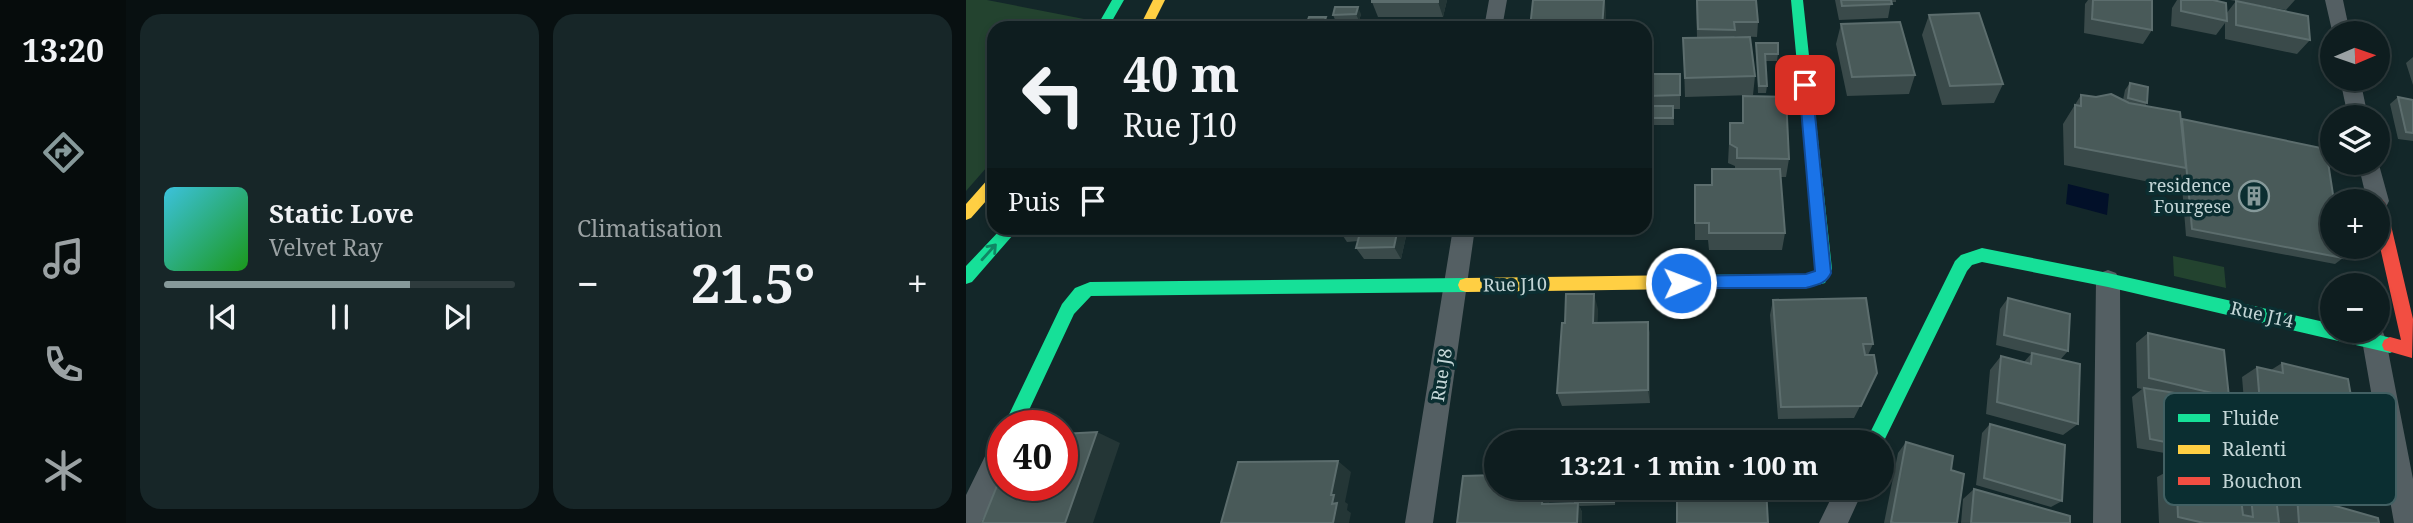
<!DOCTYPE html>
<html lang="fr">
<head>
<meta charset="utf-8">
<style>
  body { margin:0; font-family:"Noto Serif",serif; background:#172628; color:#f1f3f6; height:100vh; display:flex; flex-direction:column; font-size:26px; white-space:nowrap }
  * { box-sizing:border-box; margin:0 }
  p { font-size:23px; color:#9ba2a4 }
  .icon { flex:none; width:38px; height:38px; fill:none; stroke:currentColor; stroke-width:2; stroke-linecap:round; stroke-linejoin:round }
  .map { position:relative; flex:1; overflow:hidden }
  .side { display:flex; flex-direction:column; gap:14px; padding:14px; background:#081011; width:840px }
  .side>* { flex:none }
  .hud { position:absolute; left:21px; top:21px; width:665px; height:214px; border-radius:21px; box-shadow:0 4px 10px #0003,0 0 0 2px #2e3b3d; background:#0e1d1f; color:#f1f3f6; overflow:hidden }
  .needle { width:46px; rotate:88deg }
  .tools { position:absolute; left:1354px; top:21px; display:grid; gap:14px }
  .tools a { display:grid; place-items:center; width:70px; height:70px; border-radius:50%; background:#0e1d1f; box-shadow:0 4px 10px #0003,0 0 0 2px #2e3b3d; font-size:35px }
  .speed { position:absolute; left:21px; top:410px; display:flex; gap:14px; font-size:35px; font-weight:700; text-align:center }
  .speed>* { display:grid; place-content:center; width:91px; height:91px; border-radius:50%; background:#0e1d1f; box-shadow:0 4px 10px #0003,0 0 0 2px #2e3b3d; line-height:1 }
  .speed .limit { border:10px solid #d22; background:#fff; color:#111 }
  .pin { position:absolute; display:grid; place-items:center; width:60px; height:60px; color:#fff; margin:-30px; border-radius:14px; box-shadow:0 4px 10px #0006 }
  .me { position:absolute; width:77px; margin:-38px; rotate:89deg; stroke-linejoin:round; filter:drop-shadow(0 0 5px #0008) }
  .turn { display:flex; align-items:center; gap:24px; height:147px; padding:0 21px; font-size:32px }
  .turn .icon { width:91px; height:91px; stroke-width:2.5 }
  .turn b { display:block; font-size:49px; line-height:60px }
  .then { display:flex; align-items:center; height:66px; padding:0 21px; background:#0003; gap:14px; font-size:26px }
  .big { font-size:52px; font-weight:700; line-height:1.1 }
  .side .card { flex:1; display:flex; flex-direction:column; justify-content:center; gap:10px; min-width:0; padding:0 24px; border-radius:21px; background:#172628 }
  .song { display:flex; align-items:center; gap:21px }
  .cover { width:84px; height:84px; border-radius:10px; background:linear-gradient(135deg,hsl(190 70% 55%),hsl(120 70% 35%)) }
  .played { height:7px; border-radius:4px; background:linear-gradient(90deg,#86999a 70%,#2e3b3d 70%) }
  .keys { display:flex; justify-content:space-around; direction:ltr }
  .heat { display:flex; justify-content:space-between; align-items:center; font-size:38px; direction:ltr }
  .side .tiles { flex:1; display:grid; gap:14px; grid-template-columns:repeat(2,1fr) }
  .trip { position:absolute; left:518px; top:430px; width:410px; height:70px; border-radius:35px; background:#0e1d1f; box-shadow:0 4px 10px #0003,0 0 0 2px #2e3b3d; font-weight:700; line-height:70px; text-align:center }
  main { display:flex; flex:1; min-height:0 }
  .dock { display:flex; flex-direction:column; width:126px; justify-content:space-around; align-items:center; background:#060c0c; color:#9ba2a4 }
  .dock .icon { width:49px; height:49px }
  .dock .active { color:#86999a }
  .dock b { font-size:32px; color:#f1f3f6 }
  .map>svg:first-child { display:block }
</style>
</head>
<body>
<main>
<nav class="dock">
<b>13:20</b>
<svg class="icon active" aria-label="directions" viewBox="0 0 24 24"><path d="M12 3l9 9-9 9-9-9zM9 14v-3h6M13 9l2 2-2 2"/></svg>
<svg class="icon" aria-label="music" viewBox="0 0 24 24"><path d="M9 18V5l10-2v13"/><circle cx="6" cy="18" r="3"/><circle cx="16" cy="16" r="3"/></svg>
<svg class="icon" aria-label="phone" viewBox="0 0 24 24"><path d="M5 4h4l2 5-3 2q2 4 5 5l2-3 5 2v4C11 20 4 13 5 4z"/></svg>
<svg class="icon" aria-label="climate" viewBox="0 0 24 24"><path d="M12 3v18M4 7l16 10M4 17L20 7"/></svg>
</nav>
<section class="side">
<div class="tiles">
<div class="card">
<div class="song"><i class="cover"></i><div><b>Static Love</b><p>Velvet Ray</p></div></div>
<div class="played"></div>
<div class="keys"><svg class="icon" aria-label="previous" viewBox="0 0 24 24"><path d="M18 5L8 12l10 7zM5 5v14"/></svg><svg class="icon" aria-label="pause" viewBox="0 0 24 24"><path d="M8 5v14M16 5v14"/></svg><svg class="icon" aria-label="next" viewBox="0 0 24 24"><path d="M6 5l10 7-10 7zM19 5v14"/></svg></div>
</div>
<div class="card"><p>Climatisation</p>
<div class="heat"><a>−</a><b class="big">21.5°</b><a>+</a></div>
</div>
</div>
</section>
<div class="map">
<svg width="1447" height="523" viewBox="0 0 1447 523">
  <rect width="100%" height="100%" fill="#132729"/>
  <!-- green -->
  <path fill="#23432f" d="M0,0H21L118,19L113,28H28V159L0,191Z
    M1207,256L1258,267L1260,288L1208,276Z"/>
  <!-- water -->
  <path fill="#021029" d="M1102,184L1143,194L1141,215L1100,204Z"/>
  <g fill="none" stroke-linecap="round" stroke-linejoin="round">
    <!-- street -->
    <path fill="#545f63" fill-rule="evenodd" d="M523,0H541L536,28H518Z
      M1359,0H1377L1384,33L1367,35Z
      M1374,79H1394L1402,117H1382Z
      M1412,161L1423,201L1420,207L1412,210V201H1401L1392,163H1412Z
      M487,228H509L467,523H439Z
      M1142,270L1150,273L1154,280L1155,523H1127L1130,280L1134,273Z
      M1412,331L1417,332L1420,340L1447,479V523H1428L1396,340L1399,332Z
      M37,434V476L15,523H0V495L28,438Z
      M870,488H898L882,523H853Z"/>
    <!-- fast -->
    <path fill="#16e098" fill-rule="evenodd" d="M146,0H158L142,28H130Z
      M825,0H837L866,269L859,283L840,288L717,289L711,287L709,282L711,277L717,275L840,274L848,272L850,268Z
      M36,228H53L6,282L0,284V266Z
      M1016,248L1142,273L1367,324V331C1389,331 1409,332 1430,340L1432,345L1430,350L1424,353L1142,287L1016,262L1006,265L1001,271L915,447V443H899L989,261L995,255Z
      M500,278L506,280L508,285L506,290L500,292L125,296L108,314L56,425H38L96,304L109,288L124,282Z"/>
    <!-- slow -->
    <path fill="#ffcf43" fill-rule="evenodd" d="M187,0H199L185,28H173Z
      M28,176V192L5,218L0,220V204L23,178Z
      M717,275L723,277L725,282L723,287L717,289L500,292L494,290L492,285L494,280L500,278Z"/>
    <!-- jam -->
    <path fill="#f24e42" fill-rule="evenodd" d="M1412,198L1417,200L1420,204L1447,319L1446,358L1418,350L1416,345L1418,340L1424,337L1435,340L1412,238V201H1406Z"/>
  </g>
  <!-- wall -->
  <path fill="#3a4a4a" d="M406,0H481L477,17H412L406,2Z
    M730,0H790L792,22L791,37L769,36L768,37L789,76L787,95L719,97L717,38H731Z
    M869,0H930V2H925L922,18L873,20Z
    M1122,0H1183L1186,30L1177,44L1118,33L1119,4Z
    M1211,0H1247L1260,14L1270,1L1344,40L1331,54L1259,39V23L1250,35L1205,26L1206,8Z
    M1264,0H1329L1320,10Z
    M369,7L395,14L393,21L370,22L367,15Z
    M963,15L1037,84L1028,103L976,105L956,35Z
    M875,24L949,75L943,94L881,96L870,44Z
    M790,43L812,54L811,61H800L801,86L800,93H792L790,50Z
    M1447,57V85L1440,63Z
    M714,74V109H707L708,125H688L687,120L680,119V112L682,106L681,96Z
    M1164,83L1181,103L1179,106L1215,120L1377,258L1369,264L1220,236L1215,174L1204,186L1098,165L1097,124L1115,95L1157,100L1159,90Z
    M777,96L823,159L820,177H815L819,233L816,250H743L742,240H729V185H745L746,169H769V166L762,163L764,123H776Z
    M1432,97L1447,100V141L1432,139L1424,104Z
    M374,228H438L441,232L435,259H398L390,248L392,241L381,242L373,230Z
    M588,228H659L658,231L588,230Z
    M1042,298L1102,351L1094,360L1112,424L1097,435L1020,414L1024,370L1035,356L1058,362L1065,354L1030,345L1034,309Z
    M807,300L907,344L902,355L911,373L888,418L812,419L804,315Z
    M632,309L631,323L682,322L684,336V403L596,406L591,393L599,323Z
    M1182,333L1263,397L1248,406L1223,400L1225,419L1233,414L1279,464L1263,471L1223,462L1222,451L1215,456L1171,448L1166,397L1176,389L1171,388L1170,343Z
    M1316,363L1389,419L1371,427L1319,415L1320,421L1331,432L1410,495L1383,504L1309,490L1311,503L1331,495L1413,523H1193L1191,477L1210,467L1269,481L1283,475L1304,479L1302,468L1282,464L1276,429L1282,425H1280L1276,377L1291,367L1305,370Z
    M1024,424L1096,501L1085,507L1010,485L1016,433Z
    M940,442L991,523H918L932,453Z
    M530,488H582L584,491L583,504L609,503L610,488H650L649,505L613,506L616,512V523Z
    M1008,489L1104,523H995L997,499Z"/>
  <!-- shaded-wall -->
  <path fill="#243636" d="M472,0H481L477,17L472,2Z
    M638,0H639L640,12V28H636Z
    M392,7L395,14L393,21L390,14Z
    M360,17L365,28H356Z
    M432,228H438L441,232L435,259L428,247Z
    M628,294L632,309L631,338L627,323Z
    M682,322L684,336V403L682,390Z
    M131,432L154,443L127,523H99Z
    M372,461L385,472L379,502L382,504L381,510L385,513L383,523H367L365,495Z
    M577,488H582L584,491L582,513L576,504Z
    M612,503L616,512V523H611Z"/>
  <!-- building -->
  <path fill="#495a59" stroke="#5c6d6d" stroke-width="2" d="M406,0H472V2H406Z
    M567,0H638L636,28H564Z
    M731,0H790L792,22H768L769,30L732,29Z
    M875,0H925L926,4L876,6Z
    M1127,0H1186V30L1126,19Z
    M1215,0H1247L1260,3L1261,21L1215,11Z
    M1270,1L1342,16L1344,40L1270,25Z
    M369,7H392L390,14L367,15Z
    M1013,13L1037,84L984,86L963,15Z
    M343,17H360L356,28H339Z
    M934,22L949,75L886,77L875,24Z
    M784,37L789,76L719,78L717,38Z
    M790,43H812V54H799L801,86H793Z
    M682,74H714V95L681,96Z
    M1164,83L1182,87L1181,103L1162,98Z
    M1145,94L1163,103L1214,112L1220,168L1109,147V105L1115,106V95L1130,97Z
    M777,96L820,97L823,159L771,158V148L764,144V123H777Z
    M1432,97L1447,100V133L1440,132Z
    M680,106H707V118H687V112H680Z
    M1216,119L1360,149L1368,201H1367V247H1376L1377,258L1226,229Z
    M746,169H814L819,233H743V223H729V185H746Z
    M374,228H432L428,247L390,248L395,229L373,230Z
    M600,294H628L627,323L682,322V390L591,393L596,323H599Z
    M900,298L907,344H897L899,355H908L911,373L895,406L815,407L807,300Z
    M1042,298L1104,314L1102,351L1038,335Z
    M1182,333L1258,350L1263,397L1183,378Z
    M1066,353L1114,364L1112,424L1031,402L1035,356L1065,364Z
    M1316,363L1382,379L1389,419L1318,402L1320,421L1295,416L1291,367L1317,373Z
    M1178,388L1222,395L1229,448L1184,439Z
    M1024,424L1099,445L1096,501L1018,478Z
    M131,432L99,523H16L37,471V485H96V434Z
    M940,442L987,456L985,470L998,474L991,523H928L925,522Z
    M372,461L365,495H368L366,504L371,503L367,523H255L272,462Z
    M1210,467L1273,482L1277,515L1287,517L1283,475L1308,480L1313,523H1238L1212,517Z
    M530,475V488H577L576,504L612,503L611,523H491L497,476Z
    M610,488H649L648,502H609Z
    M711,488H800L802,523H711Z
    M1008,489L1104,516V523H1005Z
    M1331,495L1412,518L1413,523H1333Z"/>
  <!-- one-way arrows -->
  <defs><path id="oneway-shaft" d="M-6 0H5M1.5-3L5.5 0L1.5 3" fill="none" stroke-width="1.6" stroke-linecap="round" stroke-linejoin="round" transform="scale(1.75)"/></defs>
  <use stroke="#108764" href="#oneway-shaft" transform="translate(23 252) rotate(-48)"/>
  <!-- route -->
  <path fill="#1a73e8" stroke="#114b97" stroke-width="2" d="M839,80L846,85L865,273C860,284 851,285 840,288H709L707,283L709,278L715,276L840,274L849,271L833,85Z"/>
  <!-- icons -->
  <defs>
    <g id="building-ring" transform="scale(1.575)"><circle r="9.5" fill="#0b2e31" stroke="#86999a" stroke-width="1.5"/><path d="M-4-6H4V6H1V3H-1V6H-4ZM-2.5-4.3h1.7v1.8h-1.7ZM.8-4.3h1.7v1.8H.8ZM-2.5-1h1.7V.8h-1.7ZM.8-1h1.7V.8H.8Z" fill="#86999a"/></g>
  </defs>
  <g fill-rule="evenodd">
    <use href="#building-ring" x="1288" y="196"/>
  </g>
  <g text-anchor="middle" stroke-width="7" stroke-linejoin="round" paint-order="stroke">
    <!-- poi labels -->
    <g font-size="18" fill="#c4d6d7" stroke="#0b2e31" text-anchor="end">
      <text x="1265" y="192">residence<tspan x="1265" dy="21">Fourgese</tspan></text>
    </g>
    <!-- street labels -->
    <g font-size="18" fill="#c4d6d7" stroke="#0b2e31">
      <text transform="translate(549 285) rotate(-1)" y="6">Rue J10</text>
      <text transform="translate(1296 315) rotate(13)" y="6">Rue J14</text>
      <text transform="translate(476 375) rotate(-81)" y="6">Rue J8</text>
    </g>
  </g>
  <!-- legend -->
  <rect x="1198" y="393" width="232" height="112" rx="10" fill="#0b2e31" stroke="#426063" stroke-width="2"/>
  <rect x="1212" y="414" width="32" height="8" fill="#16e098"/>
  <rect x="1212" y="445" width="32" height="9" fill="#ffcf43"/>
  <rect x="1212" y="477" width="32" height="8" fill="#f24e42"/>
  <g font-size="19" fill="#c4d6d7">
    <text x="1256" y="425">Fluide</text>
    <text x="1256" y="456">Ralenti</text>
    <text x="1256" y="488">Bouchon</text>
  </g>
</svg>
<div class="tools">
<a><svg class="needle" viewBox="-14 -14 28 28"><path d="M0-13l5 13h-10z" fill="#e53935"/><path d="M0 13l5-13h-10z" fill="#9ba2a4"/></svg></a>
<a><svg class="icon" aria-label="layers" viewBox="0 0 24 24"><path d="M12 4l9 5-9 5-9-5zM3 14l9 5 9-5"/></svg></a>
<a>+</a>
<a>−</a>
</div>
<div class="speed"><div class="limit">40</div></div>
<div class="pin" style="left:839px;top:85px;background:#d93025"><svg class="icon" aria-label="arrive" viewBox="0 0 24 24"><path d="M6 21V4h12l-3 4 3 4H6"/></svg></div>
<svg class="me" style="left:715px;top:283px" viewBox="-20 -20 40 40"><circle r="17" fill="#1a73e8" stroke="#fff" stroke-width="3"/><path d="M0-11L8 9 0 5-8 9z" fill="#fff"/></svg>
<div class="trip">13:21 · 1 min · 100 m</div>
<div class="hud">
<div class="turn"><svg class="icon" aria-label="left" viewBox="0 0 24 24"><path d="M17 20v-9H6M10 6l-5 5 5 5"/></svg><div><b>40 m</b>Rue J10</div></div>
<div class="then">Puis<svg class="icon" aria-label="arrive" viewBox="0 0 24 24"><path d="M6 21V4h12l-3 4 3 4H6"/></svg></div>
</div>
</div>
</main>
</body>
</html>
